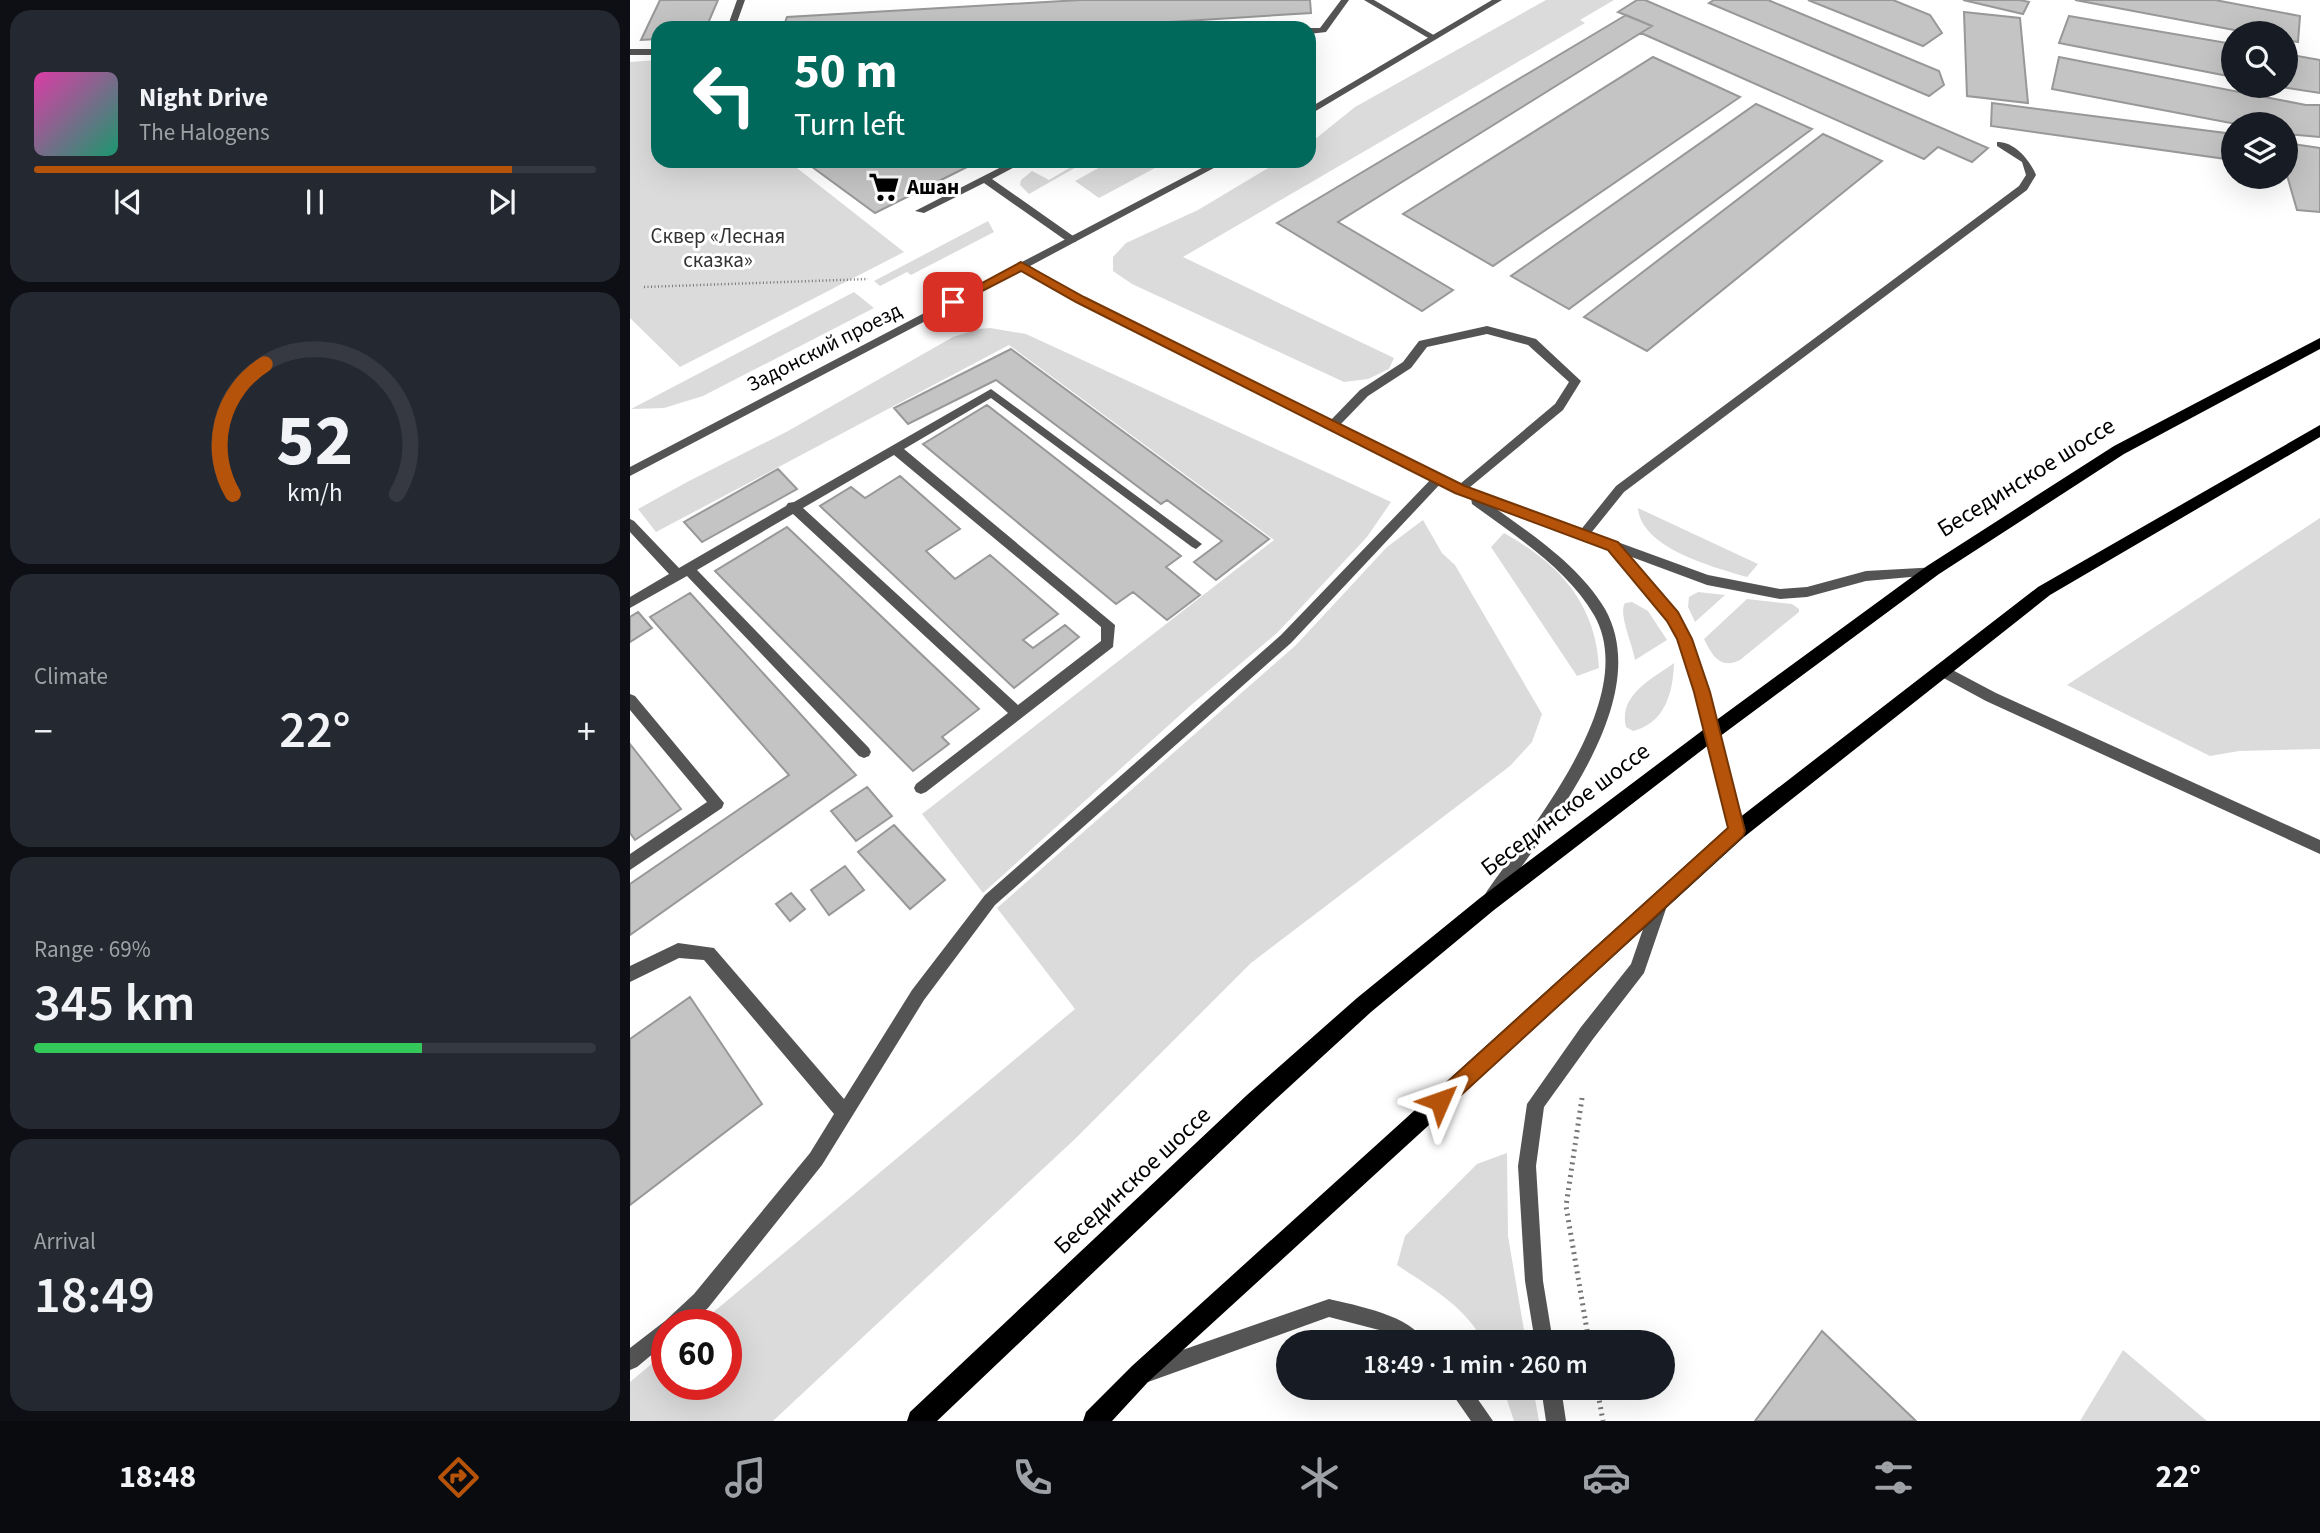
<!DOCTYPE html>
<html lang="en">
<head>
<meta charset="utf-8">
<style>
  body { margin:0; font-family:"Source Sans 3",sans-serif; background:#242831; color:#f1f3f6; height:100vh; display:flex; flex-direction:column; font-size:26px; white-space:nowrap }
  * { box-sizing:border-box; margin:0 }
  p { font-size:23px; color:#9ea1a6 }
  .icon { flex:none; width:38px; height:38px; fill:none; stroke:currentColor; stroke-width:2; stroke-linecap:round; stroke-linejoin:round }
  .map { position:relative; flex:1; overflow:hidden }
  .side { display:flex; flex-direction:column; gap:10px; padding:10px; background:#0d0f14; width:630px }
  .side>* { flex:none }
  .guide { position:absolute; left:21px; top:21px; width:665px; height:147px; border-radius:21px; box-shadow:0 7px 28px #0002; background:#00695c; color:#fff; overflow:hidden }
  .tools { position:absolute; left:1591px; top:21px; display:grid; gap:14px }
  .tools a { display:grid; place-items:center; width:77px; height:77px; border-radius:50%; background:#171b24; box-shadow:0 7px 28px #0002; font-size:35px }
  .speed { position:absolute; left:21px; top:1309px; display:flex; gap:14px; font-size:35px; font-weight:700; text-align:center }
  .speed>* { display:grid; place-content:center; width:91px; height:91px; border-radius:50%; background:#171b24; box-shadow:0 7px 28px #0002; line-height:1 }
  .speed .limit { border:10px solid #d22; background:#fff; color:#111 }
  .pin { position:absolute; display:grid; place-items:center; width:60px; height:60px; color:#fff; margin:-30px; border-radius:14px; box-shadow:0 4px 10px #0006 }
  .me { position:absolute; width:77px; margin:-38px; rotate:47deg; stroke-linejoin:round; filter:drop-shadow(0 0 5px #0008) }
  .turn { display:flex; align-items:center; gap:24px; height:147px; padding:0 28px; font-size:32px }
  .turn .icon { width:91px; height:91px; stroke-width:2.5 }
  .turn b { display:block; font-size:49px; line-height:60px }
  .big { font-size:52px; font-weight:600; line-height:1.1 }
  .side .widget { flex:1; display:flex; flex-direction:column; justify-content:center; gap:10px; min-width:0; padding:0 24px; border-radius:21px; background:#242831 }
  .side .dial { align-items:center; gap:0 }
  .dial svg { height:182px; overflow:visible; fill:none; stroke:#363941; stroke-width:7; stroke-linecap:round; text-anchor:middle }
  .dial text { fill:#f1f3f6; stroke:none }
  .song { display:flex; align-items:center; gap:21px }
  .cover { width:84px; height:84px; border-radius:10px; background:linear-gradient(135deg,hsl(320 70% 55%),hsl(160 70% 35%)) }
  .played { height:7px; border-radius:4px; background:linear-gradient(90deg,#b45309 85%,#363941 85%) }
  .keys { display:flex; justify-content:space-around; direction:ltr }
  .heat { display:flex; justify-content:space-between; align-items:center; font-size:38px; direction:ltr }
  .charge { height:10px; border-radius:5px; background:linear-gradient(90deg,#34c759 69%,#363941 0) }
  .trip { position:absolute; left:646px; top:1330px; width:399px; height:70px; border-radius:35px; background:#171b24; box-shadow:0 7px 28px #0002; font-weight:600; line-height:70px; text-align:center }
  .dock { display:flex; height:112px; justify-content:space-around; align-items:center; background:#090b0e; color:#9ea1a6 }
  .dock .icon { width:49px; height:49px }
  .dock .selected { color:#b45309 }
  .dock b { font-size:32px; color:#f1f3f6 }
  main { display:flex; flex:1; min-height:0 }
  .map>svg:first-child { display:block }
</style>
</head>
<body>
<main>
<section class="side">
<div class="widget">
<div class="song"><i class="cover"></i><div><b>Night Drive</b><p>The Halogens</p></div></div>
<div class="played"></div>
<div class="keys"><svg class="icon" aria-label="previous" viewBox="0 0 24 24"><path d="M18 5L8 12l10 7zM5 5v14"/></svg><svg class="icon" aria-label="pause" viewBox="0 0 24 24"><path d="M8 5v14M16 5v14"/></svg><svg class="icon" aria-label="next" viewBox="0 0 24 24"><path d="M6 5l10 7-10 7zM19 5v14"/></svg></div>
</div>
<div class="widget dial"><svg viewBox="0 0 100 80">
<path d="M14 69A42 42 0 1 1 86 69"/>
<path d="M14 69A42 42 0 0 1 28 12" stroke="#b45309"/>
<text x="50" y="56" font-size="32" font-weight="700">52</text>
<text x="50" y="72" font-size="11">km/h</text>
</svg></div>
<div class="widget"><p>Climate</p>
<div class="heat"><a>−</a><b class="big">22°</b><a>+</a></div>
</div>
<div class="widget"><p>Range · 69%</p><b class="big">345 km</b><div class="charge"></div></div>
<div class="widget"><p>Arrival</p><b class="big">18:49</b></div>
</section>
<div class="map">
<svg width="1690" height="1421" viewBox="0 0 1690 1421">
  <rect width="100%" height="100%" fill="#fff"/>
  <!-- green -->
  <path fill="#dbdbdb" d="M916,0H984L950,20L955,23L553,257L764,358L759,369L738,379L714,382L502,284L483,271V257L496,243L568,210L650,161H679V144L725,107Z
    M28,60V161H158L274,252L50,367L0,318V62Z
    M451,161H457L399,194L390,185L391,180L402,171L419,180Z
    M481,161H538L469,198L445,181Z
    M358,221L364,232L281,275L277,272L250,286L244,281Z
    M224,292L244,308L73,396L34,408L1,409Z
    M360,328L396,334L761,502L737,537L647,633L560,706L353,893L292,814L644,540L379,345L26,532L8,509L59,481L158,431L323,337L349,329Z
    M1008,508L1128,564L1117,577C1083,567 1011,548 1008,508Z
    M1690,518V749L1609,751L1580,756L1437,685Z
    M793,520L812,553L825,565L912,714L902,742L880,766L621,963L445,1139L143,1421H0V1382L37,1351V1384H96V1325H68L445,1009L367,908L666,645L757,547Z
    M874,533C928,563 966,603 969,668L947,676L861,547Z
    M1068,592L1095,595L1065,622L1058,607L1059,597Z
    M1117,599L1162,604L1169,609V612L1110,660C1090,670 1082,655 1074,639Z
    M1002,602L1018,611L1037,640L1005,660C1003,645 988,614 995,603Z
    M1044,663C1043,693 1035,723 1003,731L996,727C988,695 1022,679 1044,663Z
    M877,1153L878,1236L896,1342H853C837,1307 798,1286 767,1265L775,1236L847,1164Z
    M1493,1350L1577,1421H1450Z
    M873,1388H903L909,1421H884Z"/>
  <!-- building -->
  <path fill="#c4c4c4" stroke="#989898" stroke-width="2" d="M30,0H88L76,28H28V39L11,40Z
    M450,0H680L681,13L445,28H153L157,17Z
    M1007,0H1015L1358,148L1342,162L1308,147L1294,159L1011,33L1022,26L988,12Z
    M1084,0H1138L1309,71L1314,85L1299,96L1079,3Z
    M1178,0H1263L1300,15L1312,33L1293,46Z
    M1333,0H1390L1399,2L1393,14Z
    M1445,0H1585L1670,16L1668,42L1656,40V33H1620Z
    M1334,12L1390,18L1398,103L1337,96Z
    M996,15L1022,26L708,222L823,290L792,311L647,223Z
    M1439,16L1603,44V77L1429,43Z
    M1656,54L1690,60V93L1645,86H1656Z
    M1023,57L1110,97L863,266L773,214Z
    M1429,57L1676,105H1690V137L1656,134V124H1606L1422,89Z
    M1362,103L1603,134V160L1361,126Z
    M1126,104L1182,129L939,309L881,276Z
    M1193,134L1252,161L1017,351L954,317Z
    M1656,143L1690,148V212L1667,210L1656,172Z
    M174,161H349L245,213Z
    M381,349L639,539L586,580L564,562L592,541L537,500L531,504L366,380L278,424L264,408Z
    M357,405L551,556L536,567L570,595L537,620L503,592L486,604L293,444Z
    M148,469L167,489L72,542L54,522Z
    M270,476L330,529L296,551L325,579L360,555L428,614L393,640L403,648L435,625L449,637L384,688L190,506L221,487L235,498Z
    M157,527L349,709L312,737L319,744L283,771L85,571Z
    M60,593L226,775L0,935V884L159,775L20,617Z
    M8,612L22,628L0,642V617Z
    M0,744L51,809L5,840L0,833Z
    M237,787L262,816L226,841L201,811Z
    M264,825L315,880L280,909L228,852Z
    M215,866L234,890L199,915L181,890Z
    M161,893L175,909L160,921L146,904Z
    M60,997L132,1104L0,1205V1039Z
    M1192,1331L1286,1421H1125Z"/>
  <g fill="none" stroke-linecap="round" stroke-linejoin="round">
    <!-- path-far1 -->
    <path stroke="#767676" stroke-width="2.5" stroke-dasharray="1 2.5" stroke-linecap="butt" d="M14,287L238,279"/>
    <!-- path -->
    <path stroke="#767676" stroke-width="5" stroke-dasharray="2 4.5" stroke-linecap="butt" d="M952,1098L936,1206L959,1342
      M967,1388L973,1421"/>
    <!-- service -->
    <path fill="#545454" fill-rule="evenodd" d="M107,0H115L105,28H97Z
      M711,0H719L696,32L679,34V28H690Z
      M734,0H744L807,37L800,39Z
      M0,49H28V55H0Z
      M1367,142C1384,141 1400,160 1406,175L1397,190L994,492L957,538H949L947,535L949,532L986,486L1389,186L1396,175L1392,162L1367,146Z
      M383,161H396L362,179L446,238V242H438L354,183L294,213L285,211Z
      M857,326L906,339L951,381L933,410L834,492L830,493L824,489L925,404L939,382L898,345L857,334L797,347L781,368L738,396L707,428H699V422L730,390L773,362L789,341Z
      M361,389L572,544L566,549L562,547L361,398L274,449L485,625L483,647L296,792L291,794L286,792L284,788L286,784L378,713L163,514L67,570L239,748L241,752L239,756L234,758L229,756L57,576L0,608V597L39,574L0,532V519L4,521L49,568L156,506L158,503L164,502ZM264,455L471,627V641L388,705L173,508Z
      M809,474L813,475L815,478L813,481L661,643L365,905L294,1000L192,1165L78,1308L58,1325H37V1342L7,1367L0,1370V1348L35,1321L64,1294L180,1153L204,1114L74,960L49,958L0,982V966L48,943L84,948L214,1099L282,990L355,895L651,635L805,475Z
      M1313,665L1366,693L1690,840V854L1356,701L1308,675L1306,671L1308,667Z
      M0,694L5,696L94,803L92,808L0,870V854L77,802L0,710Z"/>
    <!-- minor -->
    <path fill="#545454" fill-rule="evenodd" d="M1031,893L1036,895L1039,900L1014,973L963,1039L914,1107L906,1166L913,1281L923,1342H905L895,1281L888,1166L897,1104L951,1027L1001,964L1023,900L1026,895Z
      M699,1299C724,1305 784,1316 794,1342H769L753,1331L699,1317L518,1382L511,1379L508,1372L511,1365L518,1362Z
      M818,1388H840L863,1421H841Z
      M911,1388H931L936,1421H916Z"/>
    <!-- tertiary -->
    <path fill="#545454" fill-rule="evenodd" d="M862,0H872L679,115V108Z
      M585,161H597L400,266L454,298L834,486L1078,575L1150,589L1177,587L1236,571L1308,567L1309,570L1308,573L1303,575L1236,581L1177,597L1150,599L1077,585L999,556L1047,613L1061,639L1079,692L1114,831L1112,836L1107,838L1102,836L1100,831L1065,692L1047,639L1037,621L979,549L861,505C901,534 949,565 975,609C1026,700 917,829 867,901L862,903L857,901L854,896L857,891C902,826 1011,697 964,615C937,568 884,535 842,504L841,498L826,492L446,302L391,271L0,476V467Z"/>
    <!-- primary -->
    <path fill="#000" fill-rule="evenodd" d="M1690,338V349L1494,454L1309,574L1089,737L864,910L741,1012L633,1111L307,1421H277L280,1412L617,1095L727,998L850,898L1077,727L1297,566L1484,446Z
      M1690,425V437L1420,595L1114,837L518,1382L482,1421H453L456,1412L502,1366L1100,825L1408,587Z"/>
  </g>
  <!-- route -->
  <path fill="#b45309" stroke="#753606" stroke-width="2" d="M391,262L454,297L835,486L988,542L1048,612L1062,639L1080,692L1115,831L1113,836L817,1108L810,1111L803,1108L800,1101L803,1095L1098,828L1064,692L1047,639L1037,621L978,550L825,493L446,302L391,271L327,304H318L317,302Z"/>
  <!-- icons -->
  <defs>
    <g id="supermarket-bare" transform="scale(2.415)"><path d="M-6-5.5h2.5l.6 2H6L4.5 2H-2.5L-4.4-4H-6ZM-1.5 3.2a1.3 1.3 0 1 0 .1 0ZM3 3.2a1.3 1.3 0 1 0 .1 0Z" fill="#000" stroke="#fff" stroke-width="2.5" paint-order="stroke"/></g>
  </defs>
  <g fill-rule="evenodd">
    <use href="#supermarket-bare" x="254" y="187"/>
  </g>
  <g text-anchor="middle" stroke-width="6" stroke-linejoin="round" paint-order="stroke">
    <!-- far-poi labels -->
    <g font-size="21" font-weight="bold" fill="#000" stroke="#fff" text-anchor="start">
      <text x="277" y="194">Ашан</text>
    </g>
    <!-- far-park labels -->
    <g font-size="21" fill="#323232" stroke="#fff">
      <text x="88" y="243">Сквер «Лесная<tspan x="88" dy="24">сказка»</tspan></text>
    </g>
    <!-- far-street labels -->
    <g font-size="21" fill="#000" stroke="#fff">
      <text transform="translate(194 347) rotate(-27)" y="7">Задонский проезд</text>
    </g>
    <!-- street labels -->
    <g font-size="24" fill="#000" stroke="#fff">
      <text transform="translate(1396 477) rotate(-32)" y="8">Бесединское шоссе</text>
      <text transform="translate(935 809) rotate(-37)" y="8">Бесединское шоссе</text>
      <text transform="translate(502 1180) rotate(-43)" y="8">Бесединское шоссе</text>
    </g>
  </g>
</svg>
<div class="tools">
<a><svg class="icon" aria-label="search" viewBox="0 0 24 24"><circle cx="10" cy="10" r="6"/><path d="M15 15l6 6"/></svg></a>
<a><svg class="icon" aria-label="layers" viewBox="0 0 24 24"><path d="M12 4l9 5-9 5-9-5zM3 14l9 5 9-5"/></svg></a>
</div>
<div class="speed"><div class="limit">60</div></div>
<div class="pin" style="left:323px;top:302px;background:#d93025"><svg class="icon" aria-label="arrive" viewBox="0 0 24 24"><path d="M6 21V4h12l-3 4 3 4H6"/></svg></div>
<svg class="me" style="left:810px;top:1101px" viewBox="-20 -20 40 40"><path d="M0-17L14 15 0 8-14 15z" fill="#b45309" stroke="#fff" stroke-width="4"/></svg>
<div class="trip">18:49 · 1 min · 260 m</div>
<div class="guide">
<div class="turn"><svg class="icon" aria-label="left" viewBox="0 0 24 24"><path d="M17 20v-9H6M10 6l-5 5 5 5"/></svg><div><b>50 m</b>Turn left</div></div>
</div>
</div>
</main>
<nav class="dock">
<b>18:48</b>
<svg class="icon selected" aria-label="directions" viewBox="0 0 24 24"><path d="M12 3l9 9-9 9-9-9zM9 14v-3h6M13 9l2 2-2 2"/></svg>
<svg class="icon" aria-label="music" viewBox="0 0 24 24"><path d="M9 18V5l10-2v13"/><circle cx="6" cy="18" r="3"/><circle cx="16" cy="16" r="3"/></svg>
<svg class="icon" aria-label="phone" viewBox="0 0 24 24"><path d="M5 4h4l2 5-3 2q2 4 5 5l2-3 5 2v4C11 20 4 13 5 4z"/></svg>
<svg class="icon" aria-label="climate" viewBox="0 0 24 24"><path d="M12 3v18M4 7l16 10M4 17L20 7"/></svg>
<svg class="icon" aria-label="car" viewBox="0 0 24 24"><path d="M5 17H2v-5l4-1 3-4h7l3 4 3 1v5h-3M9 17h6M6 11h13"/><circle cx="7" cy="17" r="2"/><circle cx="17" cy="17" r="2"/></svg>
<svg class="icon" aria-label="filters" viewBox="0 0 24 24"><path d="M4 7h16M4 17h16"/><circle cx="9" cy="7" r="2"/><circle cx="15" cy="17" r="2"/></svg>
<b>22°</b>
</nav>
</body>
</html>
